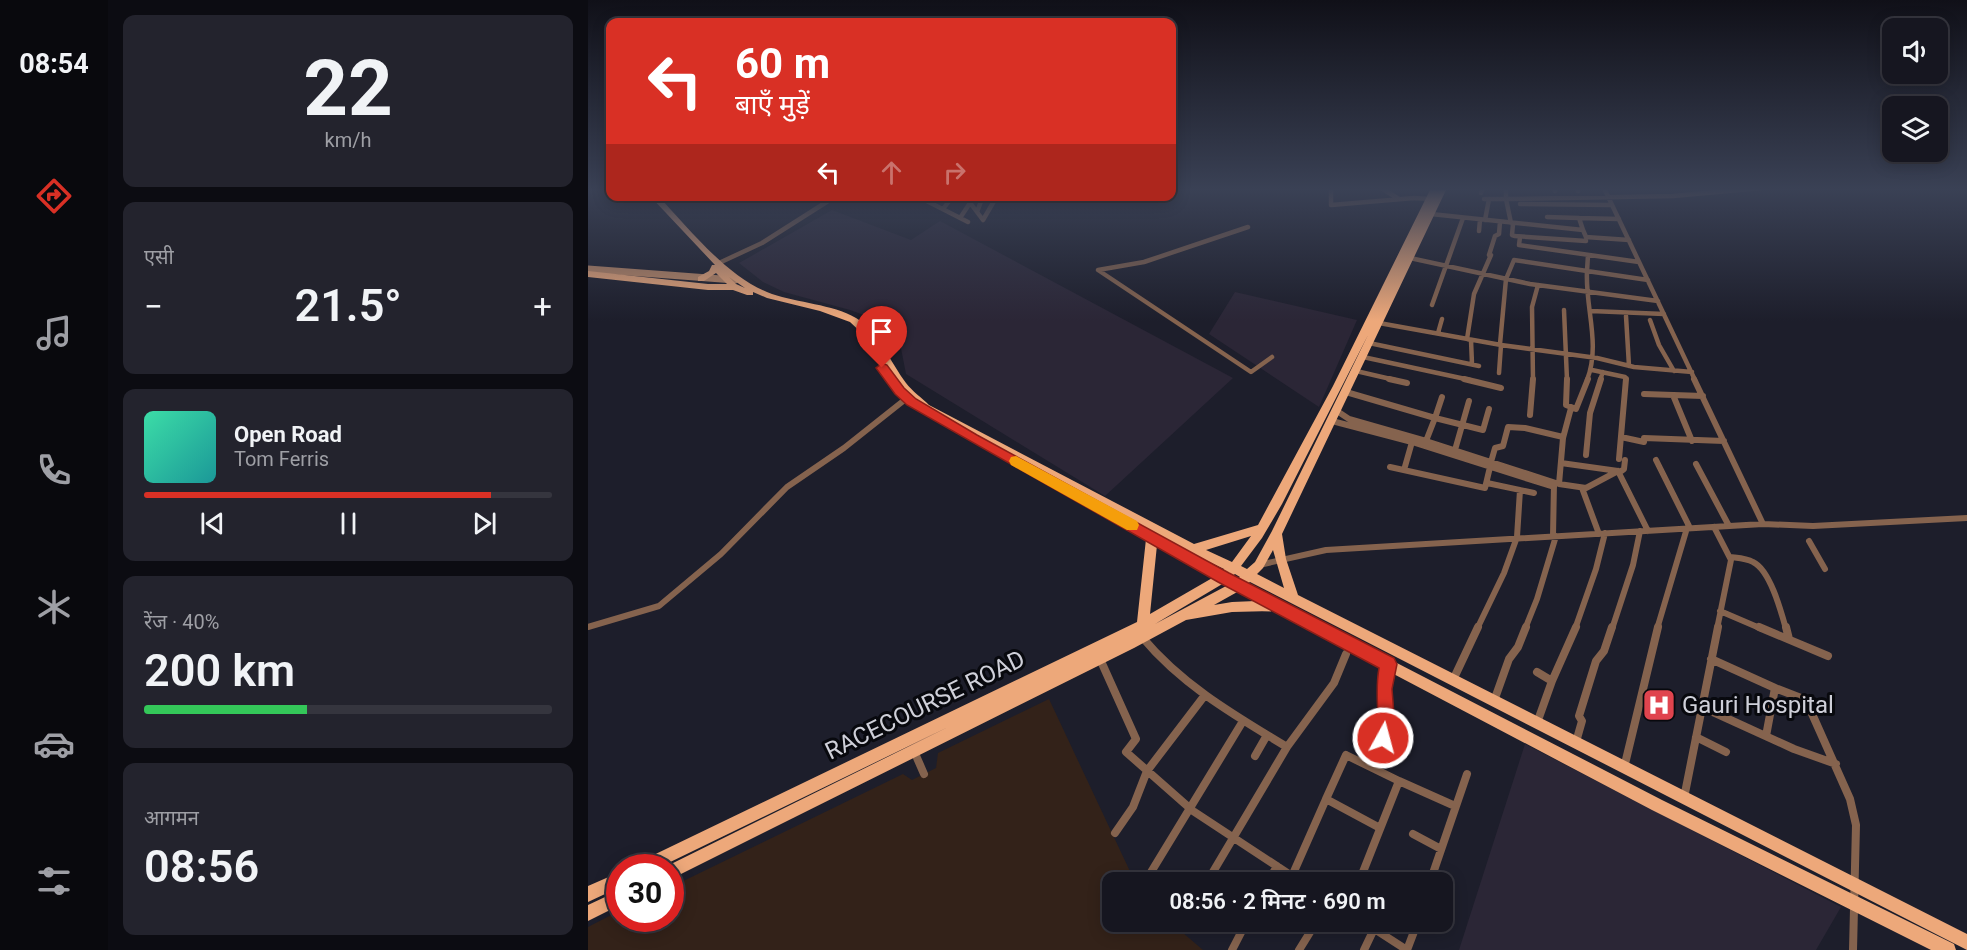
<!DOCTYPE html>
<html lang="hi">
<head>
<meta charset="utf-8">
<style>
  body { margin:0; font-family:Roboto,"Noto Sans Devanagari",sans-serif; background:#23232d; color:#f1f3f6; height:100vh; display:flex; flex-direction:column; font-size:22px; white-space:nowrap }
  * { box-sizing:border-box; margin:0 }
  p { font-size:20px; color:#9e9fa5 }
  .icon { flex:none; width:33px; height:33px; fill:none; stroke:currentColor; stroke-width:2; stroke-linecap:round; stroke-linejoin:round }
  .map { position:relative; flex:1; overflow:hidden }
  .sheet { display:flex; flex-direction:column; gap:15px; padding:15px; background:#0c0c12; width:480px }
  .sheet>* { flex:none }
  .banner { position:absolute; left:18px; top:18px; width:570px; height:183px; border-radius:12px; box-shadow:0 3px 15px #0003,0 0 0 2px #35353e; background:#d93025; color:#fff; overflow:hidden }
  .tools { position:absolute; left:1294px; top:18px; display:grid; gap:12px }
  .tools a { display:grid; place-items:center; width:66px; height:66px; border-radius:12px; background:#161620; box-shadow:0 3px 15px #0003,0 0 0 2px #35353e; font-size:30px }
  .speed { position:absolute; left:18px; top:854px; display:flex; gap:12px; font-size:30px; font-weight:700; text-align:center }
  .speed>* { display:grid; place-content:center; width:78px; height:78px; border-radius:50%; background:#161620; box-shadow:0 3px 15px #0003,0 0 0 2px #35353e; line-height:1 }
  .speed .limit { border:9px solid #d22; background:#fff; color:#111 }
  .pin { position:absolute; display:grid; place-items:center; width:51px; height:51px; color:#fff; margin:-62px -26px; border-radius:50% 50% 50% 0; rotate:-45deg; box-shadow:0 0 6px #0007 }
  .pin .icon { rotate:45deg }
  .me { position:absolute; width:66px; margin:-33px; rotate:7deg; stroke-linejoin:round; filter:drop-shadow(0 0 4px #0008) }
  .turn { display:flex; align-items:center; gap:21px; height:126px; padding:0 30px; font-size:27px }
  .turn .icon { width:78px; height:78px; stroke-width:2.5 }
  .turn b { display:block; font-size:42px; line-height:51px }
  .lanes { display:flex; align-items:center; height:57px; padding:0 30px; background:#0003; justify-content:center; gap:30px; direction:ltr }
  .lanes .off { opacity:.35 }
  .big { font-size:45px; font-weight:600; line-height:1.1 }
  .sheet .card { flex:1; display:flex; flex-direction:column; justify-content:center; gap:9px; min-width:0; padding:0 21px; border-radius:12px; background:#23232d }
  .sheet .dial { align-items:center; gap:0 }
  .dial b { font-size:78px; line-height:1 }
  .song { display:flex; align-items:center; gap:18px }
  .cover { width:72px; height:72px; border-radius:9px; background:linear-gradient(135deg,hsl(160 70% 55%),hsl(180 70% 35%)) }
  .played { height:6px; border-radius:3px; background:linear-gradient(90deg,#d93025 85%,#35353e 85%) }
  .keys { display:flex; justify-content:space-around; direction:ltr }
  .heat { display:flex; justify-content:space-between; align-items:center; font-size:33px; direction:ltr }
  .charge { height:9px; border-radius:4px; background:linear-gradient(90deg,#34c759 40%,#35353e 0) }
  .trip { position:absolute; left:514px; top:872px; width:351px; height:60px; border-radius:12px; background:#161620; box-shadow:0 3px 15px #0003,0 0 0 2px #35353e; font-weight:600; line-height:60px; text-align:center }
  main { display:flex; flex:1; min-height:0 }
  .dock { display:flex; flex-direction:column; width:108px; justify-content:space-around; align-items:center; background:#09090d; color:#9e9fa5 }
  .dock .icon { width:42px; height:42px }
  .dock .current { color:#d93025 }
  .dock b { font-size:27px; color:#f1f3f6 }
  .map>svg:first-child { display:block }
</style>
</head>
<body>
<main>
<nav class="dock">
<b>08:54</b>
<svg class="icon current" aria-label="directions" viewBox="0 0 24 24"><path d="M12 3l9 9-9 9-9-9zM9 14v-3h6M13 9l2 2-2 2"/></svg>
<svg class="icon" aria-label="music" viewBox="0 0 24 24"><path d="M9 18V5l10-2v13"/><circle cx="6" cy="18" r="3"/><circle cx="16" cy="16" r="3"/></svg>
<svg class="icon" aria-label="phone" viewBox="0 0 24 24"><path d="M5 4h4l2 5-3 2q2 4 5 5l2-3 5 2v4C11 20 4 13 5 4z"/></svg>
<svg class="icon" aria-label="climate" viewBox="0 0 24 24"><path d="M12 3v18M4 7l16 10M4 17L20 7"/></svg>
<svg class="icon" aria-label="car" viewBox="0 0 24 24"><path d="M5 17H2v-5l4-1 3-4h7l3 4 3 1v5h-3M9 17h6M6 11h13"/><circle cx="7" cy="17" r="2"/><circle cx="17" cy="17" r="2"/></svg>
<svg class="icon" aria-label="filters" viewBox="0 0 24 24"><path d="M4 7h16M4 17h16"/><circle cx="9" cy="7" r="2"/><circle cx="15" cy="17" r="2"/></svg>
</nav>
<section class="sheet">
<div class="card dial"><b>22</b><p>km/h</p></div>
<div class="card"><p>एसी</p>
<div class="heat"><a>−</a><b class="big">21.5°</b><a>+</a></div>
</div>
<div class="card">
<div class="song"><i class="cover"></i><div><b>Open Road</b><p>Tom Ferris</p></div></div>
<div class="played"></div>
<div class="keys"><svg class="icon" aria-label="previous" viewBox="0 0 24 24"><path d="M18 5L8 12l10 7zM5 5v14"/></svg><svg class="icon" aria-label="pause" viewBox="0 0 24 24"><path d="M8 5v14M16 5v14"/></svg><svg class="icon" aria-label="next" viewBox="0 0 24 24"><path d="M6 5l10 7-10 7zM19 5v14"/></svg></div>
</div>
<div class="card"><p>रेंज · 40%</p><b class="big">200 km</b><div class="charge"></div></div>
<div class="card"><p>आगमन</p><b class="big">08:56</b></div>
</section>
<div class="map">
<svg width="1379" height="950" viewBox="0 0 1379 950">
  <rect width="100%" height="100%" fill="#1d1e2b"/>
  <!-- industrial -->
  <path fill="#2b2636" d="M244,210L323,240L352,221L645,378L517,496L318,374L310,333L292,321L262,310L196,292L175,282L151,263Z
    M647,292L769,320L731,407L621,334Z
    M937,744L1253,907L1228,950H871Z"/>
  <!-- education -->
  <path fill="#332219" d="M461,699L547,882H525V921H581L615,950H0V927L31,911L32,918H82L83,887L315,774L324,780L348,768L350,753Z"/>
  <g fill="none" stroke-linecap="round" stroke-linejoin="round">
    <!-- street-far2 -->
    <path stroke="#85634e" stroke-width="4.5" d="M743,188V205L826,198L842,199
      M793,188L811,199
      M918,188V199L1085,196L1173,188
      M966,188L967,191
      M989,188L990,191
      M1016,188L1107,380
      M893,193L895,188
      M329,196L380,222
      M377,196L395,220L409,196
      M896,199H918L923,223
      M932,204L1024,205
      M355,209L365,196
      M389,212L395,196
      M843,214L995,230L998,237L1041,240
      M959,217L991,218
      M372,218L382,203
      M897,220L901,199
      M925,224L924,235L927,236L998,241
      M660,227L556,262L510,270L663,372L684,357
      M995,230L991,218L1031,219
      M891,231L892,220
      M932,237L931,245L1051,262
      M901,255L907,236L911,234L912,222
      M822,258L942,284L1070,301
      M131,263L174,243L248,196
      M844,305L875,218
      M976,310L979,380
      M1003,311L1076,314
      M1038,316L1041,366
      M1062,320L1071,345L1086,371
      M791,323L913,345L1009,358L1046,367L1104,372
      M850,333L854,319
      M781,343L891,366
      M912,344L918,279L926,260L999,271L1000,255
      M775,357L882,380
      M884,364L883,340L879,339L886,294L903,255
      M1004,370L1037,377L1038,380
      M768,371L807,380
      M911,373L913,345
      M945,380L944,307L950,285
      M999,380C1013,344 997,308 999,271L1060,280
      M1012,380L1015,372"/>
    <!-- street-far1 -->
    <path stroke="#85634e" stroke-width="6" d="M801,379L819,383
      M876,379L913,388
      M979,379L978,405L988,409L1000,379
      M1106,379L1175,524
      M1056,394L1115,396
      M1085,395L1104,441
      M854,397L847,418L895,430L901,409
      M749,411L761,419L838,441L847,418L758,392
      M942,415L945,379
      M744,421L824,442L966,487
      M1033,437L1056,442
      M1056,438L1136,441
      M838,441L971,484L975,438L983,408
      M867,450L881,401
      M998,455L1002,413L1013,379
      M1031,459L1038,379
      M1068,460L1102,528
      M903,462L907,448L915,446L920,427L937,428L975,437
      M1108,464L1141,526
      M802,467L897,488L902,467
      M816,470L824,442
      M1030,471L1060,531
      M1032,472L1036,469L1037,460
      M899,483L946,493
      M971,484L998,488L1030,471L973,463
      M994,488L1011,534
      M1126,527L1143,560L1129,629
      M965,536L966,483
      M1221,541L1237,569
      M1142,557C1150,558 1158,558 1165,562C1182,570 1193,611 1198,629
      M671,565L738,550L1175,524L1225,526L1379,518
      M1132,611L1174,629
      M0,627L71,606L133,554L199,487L256,448L319,398
      M889,629L916,573L929,537L932,490
      M937,629L949,599L968,536
      M987,629L1008,569L1017,533
      M1024,629L1045,565L1052,531
      M1069,629L1099,528"/>
    <!-- street -->
    <path stroke="#85634e" stroke-width="8" d="M1171,627L1240,656
      M1198,627L1201,639
      M554,637C594,685 646,715 699,747L619,882
      M512,659L548,739L538,752L605,811L713,882
      M1123,659L1187,688L1178,736
      M949,672L964,681L949,723
      M865,680L890,627
      M964,681L988,627
      M1187,688L1213,698L1221,707L1262,799L1268,825L1265,950
      M906,701L921,659L930,647L938,627
      M1114,707L1206,749L1248,764
      M1108,737L1138,752
      M988,742L994,721L991,716L1008,661L1016,651L1024,627
      M699,747L746,683L758,654
      M326,751L336,774
      M667,756L679,735
      M781,766L798,727L796,689L800,665
      M1036,768L1070,627
      M1096,798L1130,627
      M792,828L738,799L758,755L811,781
      M527,833L545,807L559,771L617,695
      M825,834L853,849
      M704,876L738,799
      M557,882L655,721
      M680,882L689,866
      M771,882L811,781L867,806
      M842,882L879,774
      M774,921L819,950L830,921
      M592,927L596,921
      M644,950L659,921
      M711,950L729,921
      M776,950L786,929"/>
    <!-- secondary -->
    <path stroke="#bf8a67" stroke-width="7" d="M0,269L147,280"/>
    <!-- primary -->
    <path fill="#eda87a" fill-rule="evenodd" d="M843,188H851L791,312L851,188H859L694,534L698,559L710,595L1379,934V950L662,582L659,584L691,602L1074,800L1366,944L1368,950H1343L1064,810L686,611L644,612L598,620L546,648L87,877L82,879V867H77L360,727L72,867H49L51,862L549,622L558,539L531,523L529,520L533,516L335,409L313,390L278,337L262,322L232,311L179,298L165,292V295H159L145,290H120L0,277V271L120,284H139L128,273L116,281H110V277L121,271L124,265H127L62,196H70C103,230 139,278 184,294C210,303 244,304 268,318C289,330 303,363 318,383C324,391 334,398 341,405L606,544L670,525L745,386ZM141,277L157,288L148,284ZM780,335L684,531L667,562L659,569L653,566L674,538L694,504ZM663,536L644,562L618,550ZM569,545L626,577L562,614ZM685,550L696,588L669,574L675,568ZM609,556L636,569L635,571ZM647,574L652,577L649,579L644,576ZM636,583L640,585L567,624ZM651,591L668,601L644,602L626,605Z
      M32,872V887L0,902V886Z
      M32,890V905L0,921V905Z"/>
  </g>
  <!-- sky -->
  <linearGradient id="sky" x2="0" y2="1"><stop stop-color="#101018"/><stop offset="0.59" stop-color="#3a4155"/><stop offset="1" stop-color="#3a4155" stop-opacity="0"/></linearGradient>
  <rect width="1379" height="321" fill="url(#sky)"/>
  <!-- route -->
  <path fill="#d93025" stroke="#8d1f18" stroke-width="1.5" d="M294,363L299,365L316,388L328,399L389,435L641,573L806,658L809,664L804,689L807,727L801,744L795,747L789,744C785,737 789,734 789,726C791,705 787,690 791,668L630,582L319,405L307,394L288,368Z"/>
  <!-- slow -->
  <path fill="#f59e0b" d="M428,456L549,521L551,525L549,530H539L423,465L421,461L423,457Z"/>
  <!-- icons -->
  <defs>
    <g id="hospital-square" transform="scale(1.725)"><rect x="-9" y="-9" width="18" height="18" rx="4" fill="#e0444e" stroke="#08090e"/><path d="M-5-5h3v3.5h4V-5h3V5h-3V1.5h-4V5h-3Z" fill="#fff"/></g>
  </defs>
  <g fill-rule="evenodd">
    <use href="#hospital-square" x="1071" y="705"/>
  </g>
  <g text-anchor="middle" stroke-width="6" stroke-linejoin="round" paint-order="stroke">
    <!-- near-street labels -->
    <g font-size="24" fill="#cfd0d9" stroke="#08090e">
      <text transform="translate(337 705) rotate(-26)" y="8">RACECOURSE ROAD</text>
    </g>
    <!-- near-poi labels -->
    <g font-size="24" fill="#cfd0d9" stroke="#08090e" text-anchor="start">
      <text x="1094" y="713">Gauri Hospital</text>
    </g>
  </g>
</svg>
<div class="tools">
<a><svg class="icon" aria-label="sound" viewBox="0 0 24 24"><path d="M4 9h4l5-4v14l-5-4H4zM17 9q2 3 0 6"/></svg></a>
<a><svg class="icon" aria-label="layers" viewBox="0 0 24 24"><path d="M12 4l9 5-9 5-9-5zM3 14l9 5 9-5"/></svg></a>
</div>
<div class="speed"><div class="limit">30</div></div>
<div class="pin" style="left:294px;top:368px;background:#d93025"><svg class="icon" aria-label="arrive" viewBox="0 0 24 24"><path d="M6 21V4h12l-3 4 3 4H6"/></svg></div>
<svg class="me" style="left:795px;top:738px" viewBox="-20 -20 40 40"><circle r="17" fill="#d93025" stroke="#fff" stroke-width="3"/><path d="M0-11L8 9 0 5-8 9z" fill="#fff"/></svg>
<div class="trip">08:56 · 2 मिनट · 690 m</div>
<div class="banner">
<div class="turn"><svg class="icon" aria-label="left" viewBox="0 0 24 24"><path d="M17 20v-9H6M10 6l-5 5 5 5"/></svg><div><b>60 m</b>बाएँ मुड़ें</div></div>
<div class="lanes"><svg class="icon" aria-label="left" viewBox="0 0 24 24"><path d="M17 20v-9H6M10 6l-5 5 5 5"/></svg><svg class="icon off" aria-label="ahead" viewBox="0 0 24 24"><path d="M12 20V5M6 11l6-6 6 6"/></svg><svg class="icon off" aria-label="right" viewBox="0 0 24 24"><path d="M7 20v-9h11M14 6l5 5-5 5"/></svg></div>
</div>
</div>
</main>
</body>
</html>
